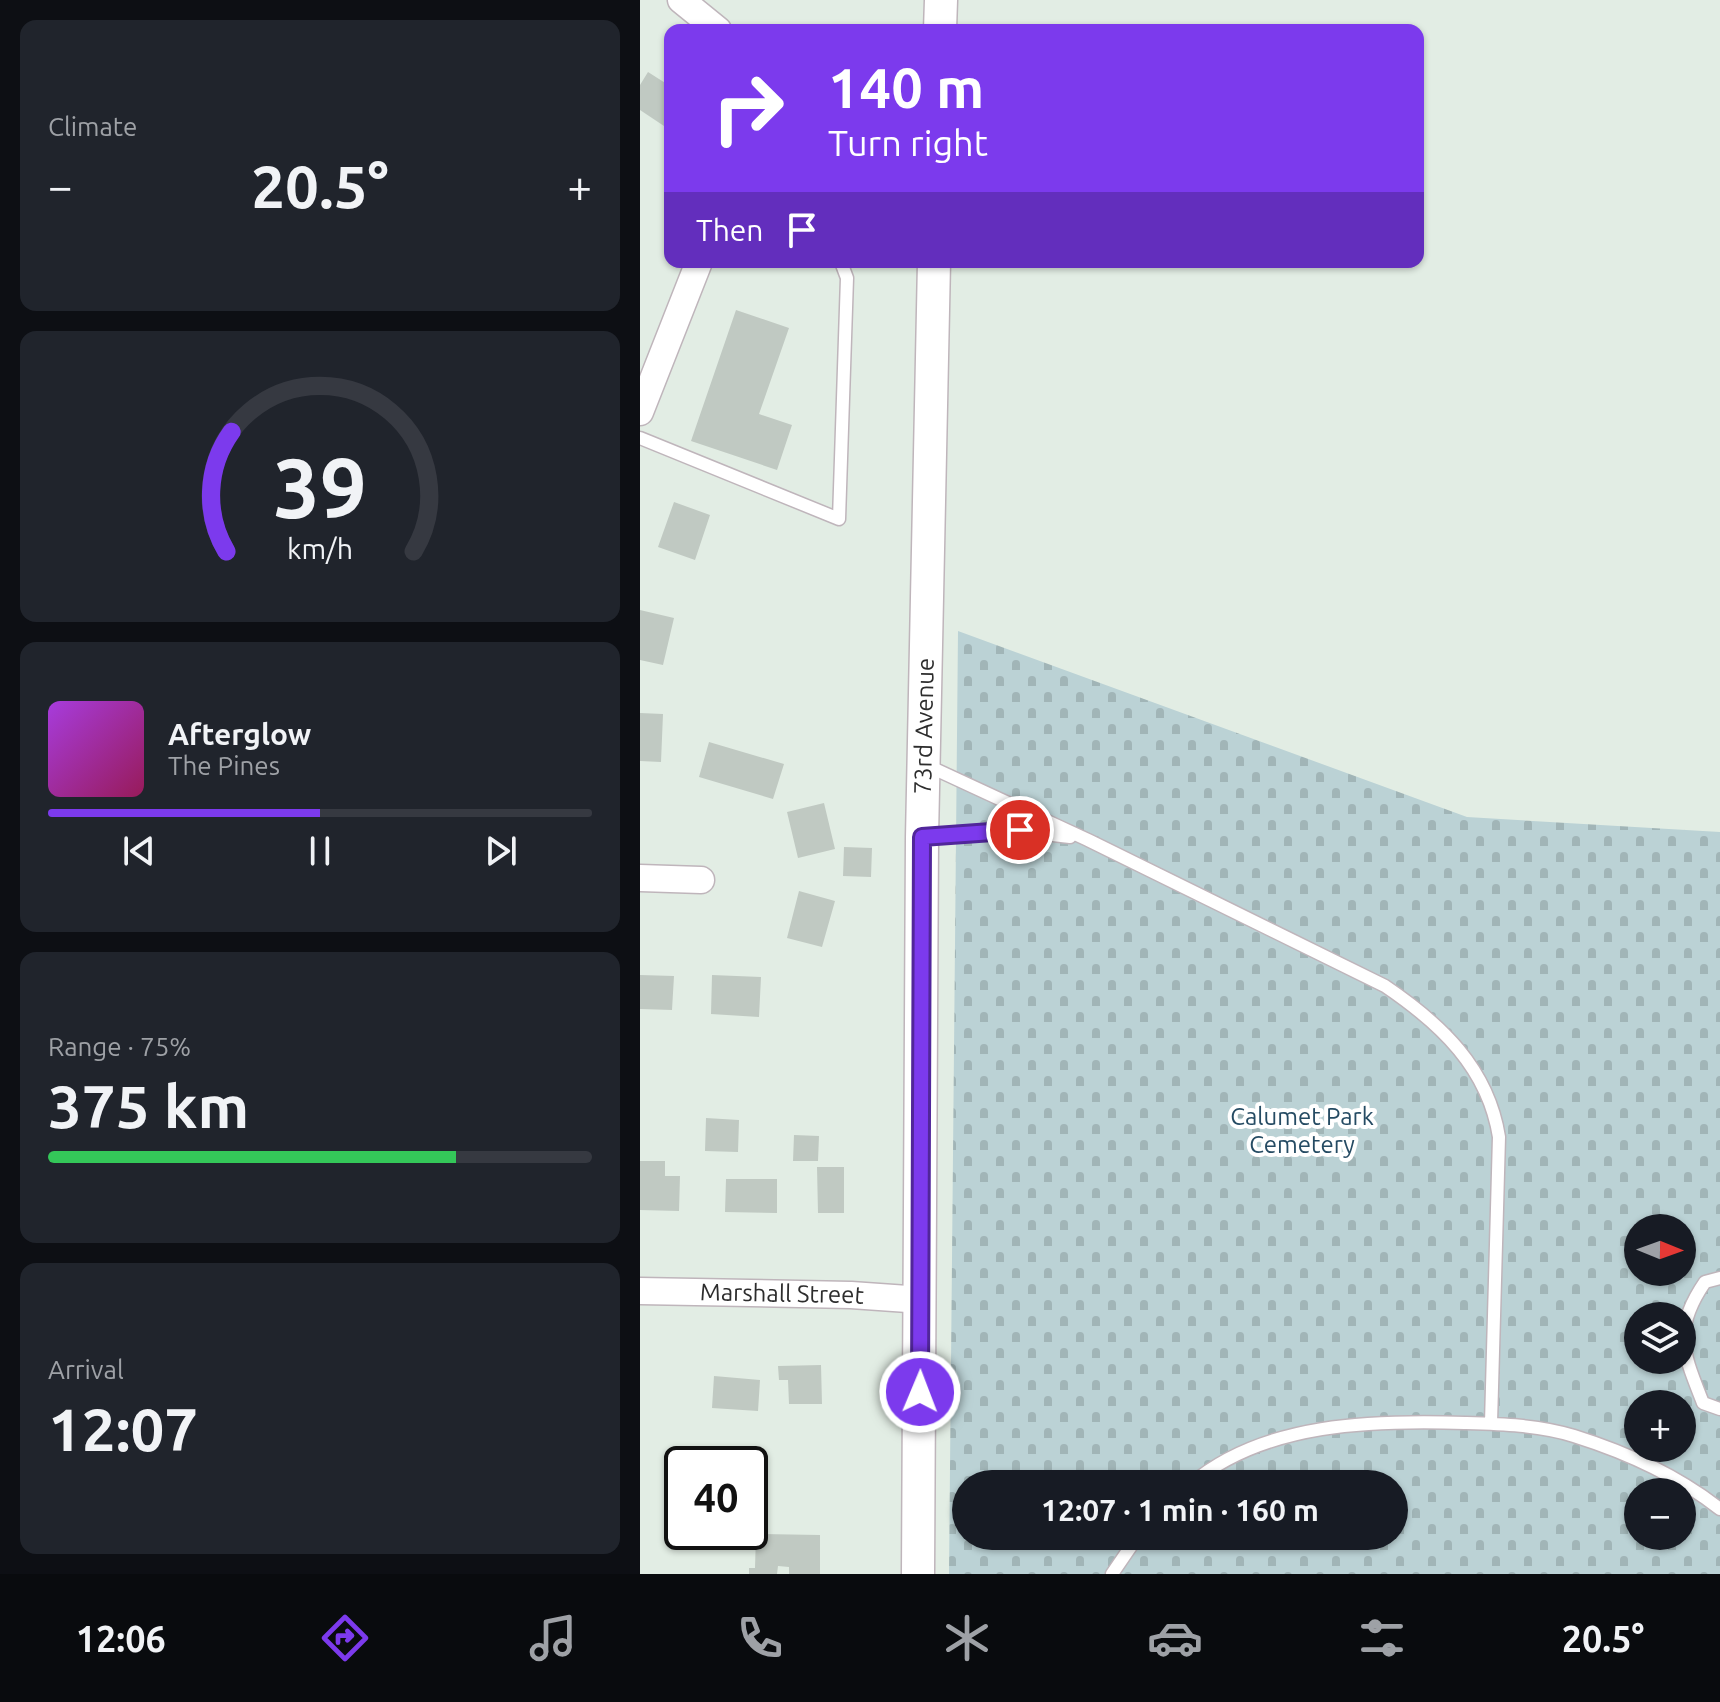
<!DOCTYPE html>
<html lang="en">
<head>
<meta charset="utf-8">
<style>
  body { margin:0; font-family:Ubuntu,sans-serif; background:#20242c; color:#f1f3f6; height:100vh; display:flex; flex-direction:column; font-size:30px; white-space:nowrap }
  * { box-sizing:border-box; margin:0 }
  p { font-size:26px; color:#9ea1a6 }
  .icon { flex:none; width:44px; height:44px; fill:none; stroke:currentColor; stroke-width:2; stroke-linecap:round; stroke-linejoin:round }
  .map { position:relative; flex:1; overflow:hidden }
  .side { display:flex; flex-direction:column; gap:20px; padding:20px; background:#0d0f14; width:640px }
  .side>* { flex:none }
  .guide { position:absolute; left:24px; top:24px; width:760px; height:244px; border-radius:16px; box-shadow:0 2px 6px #0004; background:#7c3aed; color:#fff; overflow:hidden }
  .needle { width:52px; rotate:91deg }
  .buttons { position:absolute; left:984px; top:1214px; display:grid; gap:16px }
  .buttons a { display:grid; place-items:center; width:72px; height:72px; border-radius:50%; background:#171b24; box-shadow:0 2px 6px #0004; font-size:40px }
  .speed { position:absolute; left:24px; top:1446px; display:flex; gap:16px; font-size:40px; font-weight:700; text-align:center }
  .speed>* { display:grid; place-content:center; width:104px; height:104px; border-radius:50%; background:#171b24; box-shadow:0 2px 6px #0004; line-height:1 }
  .speed .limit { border:4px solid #111; border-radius:12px; background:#fff; color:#111 }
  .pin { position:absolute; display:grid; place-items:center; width:68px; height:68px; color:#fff; margin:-34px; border:4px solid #fff; border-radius:50%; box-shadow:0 2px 8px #0007 }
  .me { position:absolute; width:88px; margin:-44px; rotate:1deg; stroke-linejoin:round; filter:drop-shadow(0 0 6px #0008) }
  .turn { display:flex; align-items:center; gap:28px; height:168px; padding:0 32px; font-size:36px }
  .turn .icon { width:104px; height:104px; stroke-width:2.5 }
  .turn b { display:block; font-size:56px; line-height:68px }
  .then { display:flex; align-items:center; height:76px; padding:0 32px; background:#0003; gap:16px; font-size:30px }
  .big { font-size:60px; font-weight:700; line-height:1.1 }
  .side .tile { flex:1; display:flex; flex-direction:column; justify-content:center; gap:12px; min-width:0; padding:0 28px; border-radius:16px; background:#20242c }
  .side .dial { align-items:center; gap:0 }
  .dial svg { height:208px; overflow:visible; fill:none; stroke:#363941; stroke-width:7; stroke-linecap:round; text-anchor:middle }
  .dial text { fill:#f1f3f6; stroke:none }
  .song { display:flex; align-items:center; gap:24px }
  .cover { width:96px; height:96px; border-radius:12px; background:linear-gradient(135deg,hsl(280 70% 55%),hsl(330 70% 35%)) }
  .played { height:8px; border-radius:4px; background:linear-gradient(90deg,#7c3aed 50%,#363941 50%) }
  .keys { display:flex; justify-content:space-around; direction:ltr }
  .heat { display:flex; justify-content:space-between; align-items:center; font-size:44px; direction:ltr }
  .charge { height:12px; border-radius:6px; background:linear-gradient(90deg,#34c759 75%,#363941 0) }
  .trip { position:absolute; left:312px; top:1470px; width:456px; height:80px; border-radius:40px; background:#171b24; box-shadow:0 2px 6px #0004; font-weight:700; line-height:80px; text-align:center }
  .dock { display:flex; height:128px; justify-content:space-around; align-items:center; background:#090b0e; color:#9ea1a6 }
  .dock .icon { width:56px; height:56px }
  .dock .active { color:#7c3aed }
  .dock b { font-size:36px; color:#f1f3f6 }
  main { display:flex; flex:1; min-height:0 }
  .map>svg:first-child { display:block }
</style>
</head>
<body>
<main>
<section class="side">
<div class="tile"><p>Climate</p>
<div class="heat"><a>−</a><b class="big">20.5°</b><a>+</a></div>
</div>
<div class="tile dial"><svg viewBox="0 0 100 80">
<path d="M14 69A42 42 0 1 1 86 69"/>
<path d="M14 69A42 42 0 0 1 16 23" stroke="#7c3aed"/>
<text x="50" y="56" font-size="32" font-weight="700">39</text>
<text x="50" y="72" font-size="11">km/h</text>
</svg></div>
<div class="tile">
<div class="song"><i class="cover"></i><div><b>Afterglow</b><p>The Pines</p></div></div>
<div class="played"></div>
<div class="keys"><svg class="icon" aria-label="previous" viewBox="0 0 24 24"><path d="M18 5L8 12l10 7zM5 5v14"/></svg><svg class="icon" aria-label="pause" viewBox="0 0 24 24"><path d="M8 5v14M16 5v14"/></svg><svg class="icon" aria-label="next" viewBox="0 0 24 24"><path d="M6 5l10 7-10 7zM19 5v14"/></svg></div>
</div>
<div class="tile"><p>Range · 75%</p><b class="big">375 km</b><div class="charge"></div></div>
<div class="tile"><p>Arrival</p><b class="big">12:07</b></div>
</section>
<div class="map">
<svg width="1080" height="1574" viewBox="0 0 1080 1574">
  <defs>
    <pattern id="cemetery-stones" width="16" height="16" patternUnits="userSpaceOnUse" patternTransform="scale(2)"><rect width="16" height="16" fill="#bbd2d5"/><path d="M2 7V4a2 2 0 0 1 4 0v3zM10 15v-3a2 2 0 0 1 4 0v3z" fill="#a1b5b7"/></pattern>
  </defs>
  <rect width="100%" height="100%" fill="#e2ede4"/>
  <!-- cemetery -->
  <path fill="url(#cemetery-stones)" fill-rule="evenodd" d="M318,631L827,817L1080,832V1574H309ZM998,1228H1042V1272H998ZM998,1316H1042V1360H998ZM998,1404H1042V1448H998ZM326,1484H754V1536H326ZM998,1492H1042V1536H998Z"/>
  <!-- building -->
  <path fill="#c0c9c2" d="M8,72L30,86V130L0,110V85Z
    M96,310L149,328L119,414L152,425L137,470L51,441Z
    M34,502L70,515L55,560L18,547Z
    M0,610L34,618L23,665L0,660Z
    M0,713L23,714L21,762L0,761Z
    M69,742L144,764L133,799L59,777Z
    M184,803L195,849L158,858L147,812Z
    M204,847L232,848L231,877L203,876Z
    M159,891L195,901L182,947L147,938Z
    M0,975L34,976L32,1010L0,1009Z
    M72,975L121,977L119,1017L71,1014Z
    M66,1118L99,1120L98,1152L65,1151Z
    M154,1135L179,1136L178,1161H153Z
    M0,1161H25V1176H40L39,1211L0,1210Z
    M177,1167H204V1213H178Z
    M86,1179H137V1213L85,1212Z
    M181,1365L182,1404H149L148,1380H139L138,1366Z
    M74,1376L120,1380L118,1411L72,1408Z
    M116,1534L180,1535V1574H149V1567L138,1566L137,1574H109V1568H115Z"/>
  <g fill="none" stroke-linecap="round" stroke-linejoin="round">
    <!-- service casing -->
    <g stroke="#bfb5bb" stroke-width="15">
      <path id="service" d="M0,438L199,519L207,278L201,262
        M286,765L448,840L745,986C801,1024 848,1068 859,1137L851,1423
        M282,837L362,829L430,837
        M1080,1278L1065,1282C1032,1330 1043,1352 1063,1403L1080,1409
        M551,1484C624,1422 735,1420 825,1423C860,1424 899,1425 934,1436C985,1452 1038,1476 1080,1509
        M472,1574L498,1536"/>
    </g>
    <!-- minor casing -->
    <g stroke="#bfb5bb" stroke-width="29">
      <g id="minor">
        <path d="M41,0L78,30"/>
        <path d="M0,412L59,262"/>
        <path d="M0,878L61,880"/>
        <path id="s1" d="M0,1291L211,1295L282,1300"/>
      </g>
    </g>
    <!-- tertiary casing -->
    <g stroke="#bfb5bb" stroke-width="35">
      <g id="tertiary">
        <path d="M300,30L301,0"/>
        <path id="s2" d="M278,1574L282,837L294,262"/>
      </g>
    </g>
    <!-- service -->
    <use href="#service" stroke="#fff" stroke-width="12"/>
    <!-- minor -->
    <use href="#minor" stroke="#fff" stroke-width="26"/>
    <!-- tertiary -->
    <use href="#tertiary" stroke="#fff" stroke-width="32"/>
  </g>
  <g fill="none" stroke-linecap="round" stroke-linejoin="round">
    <!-- route casing -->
    <g stroke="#51269a" stroke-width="20">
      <path id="route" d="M280,1392L282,837L380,830"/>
    </g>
    <!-- route -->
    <use href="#route" stroke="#7c3aed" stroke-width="14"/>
  </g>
  <g text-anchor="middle" stroke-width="8" stroke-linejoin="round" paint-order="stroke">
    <!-- street labels -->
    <g font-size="24" fill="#2d2d2d" stroke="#fff">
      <text dy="8" stroke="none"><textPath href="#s2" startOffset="848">73rd Avenue</textPath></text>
      <text dy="8" stroke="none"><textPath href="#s1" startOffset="142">Marshall Street</textPath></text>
    </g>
    <!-- park labels -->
    <g font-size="24" fill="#254b63" stroke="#fff">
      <text x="662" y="1125">Calumet Park<tspan x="662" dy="28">Cemetery</tspan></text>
    </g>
  </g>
</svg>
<div class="buttons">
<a><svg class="needle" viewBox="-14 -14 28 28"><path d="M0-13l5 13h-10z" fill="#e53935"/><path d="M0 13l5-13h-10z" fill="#9ea1a6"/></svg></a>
<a><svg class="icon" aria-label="layers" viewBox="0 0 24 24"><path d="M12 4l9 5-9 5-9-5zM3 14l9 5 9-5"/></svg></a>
<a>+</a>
<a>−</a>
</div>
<div class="speed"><div class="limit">40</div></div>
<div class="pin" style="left:380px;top:830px;background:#d93025"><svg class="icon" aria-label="arrive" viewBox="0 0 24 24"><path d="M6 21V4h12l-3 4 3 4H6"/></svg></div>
<svg class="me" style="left:280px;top:1392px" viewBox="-20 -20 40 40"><circle r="17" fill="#7c3aed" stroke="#fff" stroke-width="3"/><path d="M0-11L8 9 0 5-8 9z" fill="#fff"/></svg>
<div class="trip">12:07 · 1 min · 160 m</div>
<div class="guide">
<div class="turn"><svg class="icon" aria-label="right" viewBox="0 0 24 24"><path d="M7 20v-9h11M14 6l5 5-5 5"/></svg><div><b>140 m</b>Turn right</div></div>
<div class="then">Then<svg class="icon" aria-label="arrive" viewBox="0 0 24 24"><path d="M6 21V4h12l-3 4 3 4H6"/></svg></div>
</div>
</div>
</main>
<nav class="dock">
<b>12:06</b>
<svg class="icon active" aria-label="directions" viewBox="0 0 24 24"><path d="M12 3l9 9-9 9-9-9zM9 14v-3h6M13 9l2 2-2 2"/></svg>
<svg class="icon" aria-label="music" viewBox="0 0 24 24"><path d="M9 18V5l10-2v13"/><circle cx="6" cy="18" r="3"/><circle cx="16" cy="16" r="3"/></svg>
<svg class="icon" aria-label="phone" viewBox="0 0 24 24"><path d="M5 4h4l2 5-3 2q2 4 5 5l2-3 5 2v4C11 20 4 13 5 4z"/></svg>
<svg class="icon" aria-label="climate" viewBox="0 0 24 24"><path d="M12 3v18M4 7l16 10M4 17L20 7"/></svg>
<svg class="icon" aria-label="car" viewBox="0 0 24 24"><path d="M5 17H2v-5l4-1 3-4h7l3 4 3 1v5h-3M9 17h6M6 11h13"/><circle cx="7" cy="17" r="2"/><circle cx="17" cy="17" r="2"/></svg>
<svg class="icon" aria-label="filters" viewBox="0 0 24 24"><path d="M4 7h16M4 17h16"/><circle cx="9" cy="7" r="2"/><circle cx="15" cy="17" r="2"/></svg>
<b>20.5°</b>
</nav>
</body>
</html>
